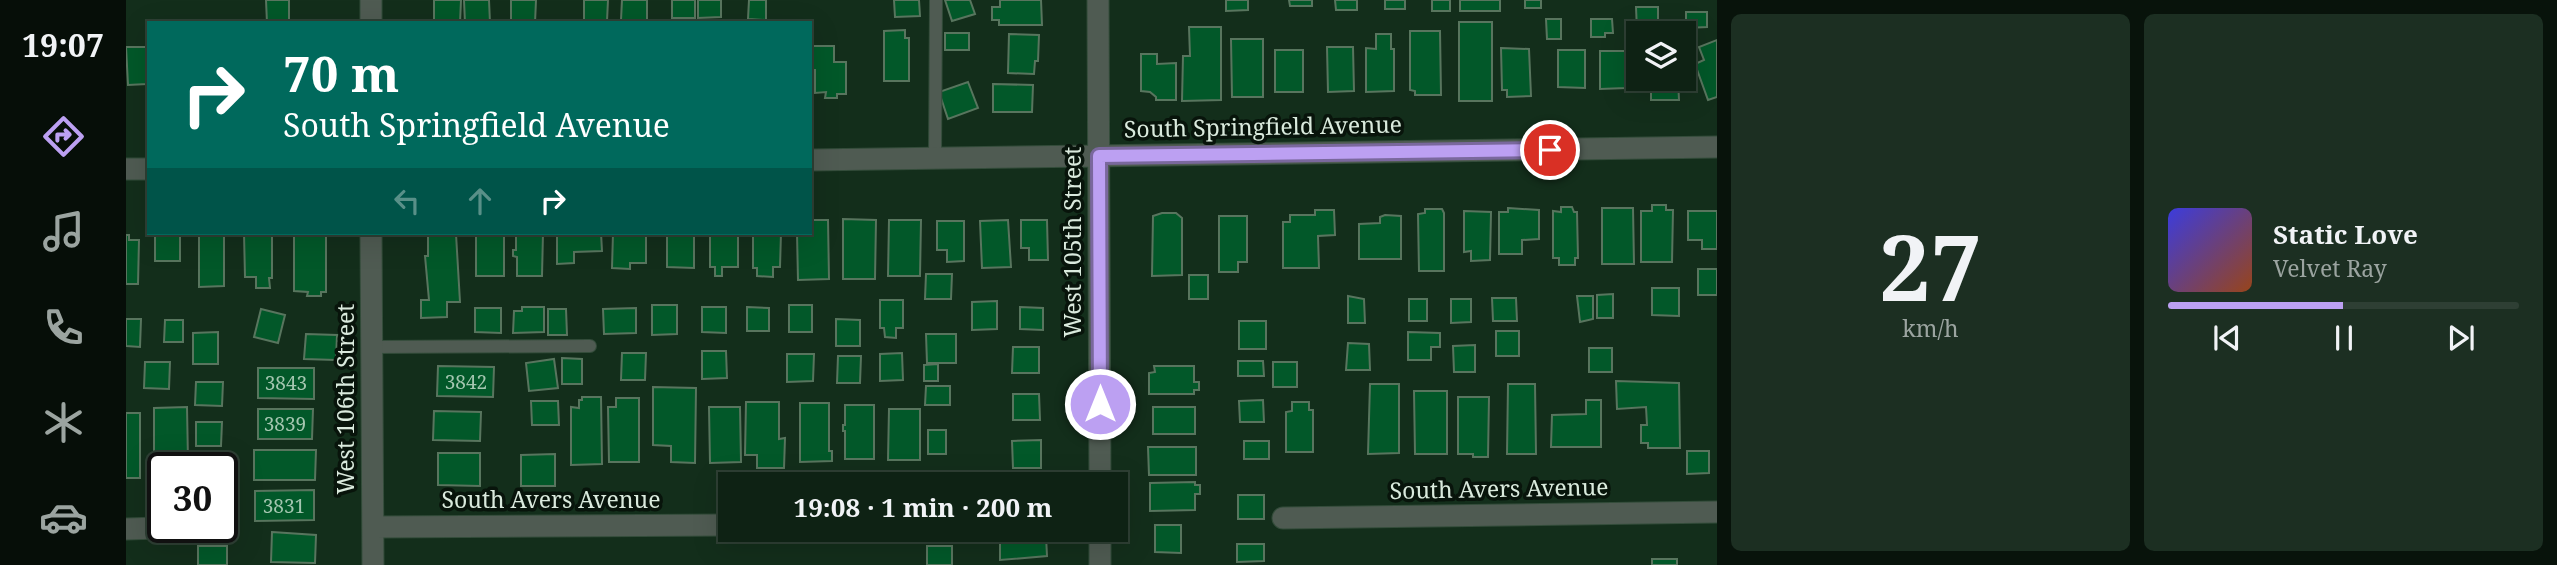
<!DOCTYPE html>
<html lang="en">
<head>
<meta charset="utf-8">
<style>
  body { margin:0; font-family:"Noto Serif",serif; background:#1c2f22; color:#f1f3f6; height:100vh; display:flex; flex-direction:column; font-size:26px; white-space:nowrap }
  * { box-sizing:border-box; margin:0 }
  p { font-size:23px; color:#9ba4a0 }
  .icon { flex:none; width:38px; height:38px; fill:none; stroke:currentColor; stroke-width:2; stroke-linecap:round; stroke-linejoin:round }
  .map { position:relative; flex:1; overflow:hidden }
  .details { display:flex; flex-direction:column; gap:14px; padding:14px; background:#08130b; width:840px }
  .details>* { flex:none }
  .banner { position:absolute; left:21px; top:21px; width:665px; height:214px; border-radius:0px; box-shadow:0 7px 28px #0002,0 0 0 2px #2e3f34; background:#00695c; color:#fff; overflow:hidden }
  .buttons { position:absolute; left:1500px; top:21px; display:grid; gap:14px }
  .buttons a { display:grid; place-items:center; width:70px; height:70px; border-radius:0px; background:#0e2214; box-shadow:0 7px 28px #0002,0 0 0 2px #2e3f34; font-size:35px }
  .speed { position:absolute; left:21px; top:452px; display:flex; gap:14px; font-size:35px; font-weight:700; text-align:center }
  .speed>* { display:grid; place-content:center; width:91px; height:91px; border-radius:50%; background:#0e2214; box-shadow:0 7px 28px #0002,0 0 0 2px #2e3f34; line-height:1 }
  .speed .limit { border:4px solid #111; border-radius:10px; background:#fff; color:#111 }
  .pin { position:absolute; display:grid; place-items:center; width:60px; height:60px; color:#fff; margin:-30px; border:4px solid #fff; border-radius:50%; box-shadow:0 2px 7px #0007 }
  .me { position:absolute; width:77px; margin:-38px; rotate:0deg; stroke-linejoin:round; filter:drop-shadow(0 0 5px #0008) }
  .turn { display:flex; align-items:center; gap:24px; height:147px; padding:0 21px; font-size:32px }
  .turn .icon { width:91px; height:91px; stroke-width:2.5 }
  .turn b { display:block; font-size:49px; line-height:60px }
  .lanes { display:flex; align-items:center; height:66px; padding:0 21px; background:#0003; justify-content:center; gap:35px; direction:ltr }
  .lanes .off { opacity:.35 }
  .details .tile { flex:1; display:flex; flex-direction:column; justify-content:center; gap:10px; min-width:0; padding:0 24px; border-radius:10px; background:#1c2f22 }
  .details .dial { align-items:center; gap:0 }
  .dial b { font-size:91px; line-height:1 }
  .song { display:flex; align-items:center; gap:21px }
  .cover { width:84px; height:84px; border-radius:10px; background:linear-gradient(135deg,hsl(240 70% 55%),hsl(20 70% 35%)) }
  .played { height:7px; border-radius:4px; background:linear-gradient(90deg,#bca0f2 50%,#2e3f34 50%) }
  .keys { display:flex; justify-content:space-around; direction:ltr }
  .details .tiles { flex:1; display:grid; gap:14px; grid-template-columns:repeat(2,1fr) }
  .trip { position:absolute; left:592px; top:472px; width:410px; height:70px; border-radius:0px; background:#0e2214; box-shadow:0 7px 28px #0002,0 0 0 2px #2e3f34; font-weight:700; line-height:70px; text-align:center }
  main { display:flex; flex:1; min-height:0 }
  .tab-bar { display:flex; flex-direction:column; width:126px; justify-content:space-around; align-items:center; background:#060e08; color:#9ba4a0 }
  .tab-bar .icon { width:49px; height:49px }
  .tab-bar .current { color:#bca0f2 }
  .tab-bar b { font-size:32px; color:#f1f3f6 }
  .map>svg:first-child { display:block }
</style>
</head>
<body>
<main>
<nav class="tab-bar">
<b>19:07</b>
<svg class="icon current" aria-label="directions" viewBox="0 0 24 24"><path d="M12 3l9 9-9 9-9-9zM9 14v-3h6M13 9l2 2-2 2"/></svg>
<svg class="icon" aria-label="music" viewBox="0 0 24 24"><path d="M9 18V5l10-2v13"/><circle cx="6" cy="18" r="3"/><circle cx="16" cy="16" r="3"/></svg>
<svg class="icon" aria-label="phone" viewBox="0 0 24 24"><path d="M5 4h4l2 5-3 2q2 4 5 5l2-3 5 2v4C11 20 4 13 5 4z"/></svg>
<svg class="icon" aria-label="climate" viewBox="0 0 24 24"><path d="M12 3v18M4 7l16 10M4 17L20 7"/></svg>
<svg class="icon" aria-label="car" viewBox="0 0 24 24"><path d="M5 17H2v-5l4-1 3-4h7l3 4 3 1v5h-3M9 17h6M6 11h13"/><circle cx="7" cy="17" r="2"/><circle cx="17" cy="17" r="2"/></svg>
</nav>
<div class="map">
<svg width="1591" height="565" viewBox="0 0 1591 565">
  <rect width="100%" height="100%" fill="#132e1b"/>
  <!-- building -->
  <path fill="#025829" stroke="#58755e" stroke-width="2" d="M140,0H163V23H141Z
    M308,0H335L334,23H308Z
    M338,0H363L364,23H339Z
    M385,0H410L409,23H385Z
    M458,0H482L481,21H458Z
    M496,0H521V20H495Z
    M546,0H569V18H546Z
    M572,0H595V17L572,18Z
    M623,0H640V20L622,19Z
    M768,0H793L794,16L769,17Z
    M819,0H844L849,14L826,21Z
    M874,0H915L916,25H873V20H866V7H874Z
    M1100,0H1122V10L1100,11Z
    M1163,0H1186V6H1164Z
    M1209,0H1231V10H1210Z
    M1259,0H1279V9H1259Z
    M1306,0H1324V11H1306Z
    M1334,0H1374V11H1334Z
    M1399,0H1415V8H1399Z
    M1510,7H1532V31H1511Z
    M1560,12H1581V27L1560,28Z
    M1420,19H1435V39H1421Z
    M1465,19H1486L1487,33H1479V37H1465Z
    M1333,22H1366V101H1333Z
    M1063,27H1095V100L1056,101L1057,56H1064Z
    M779,30V38H783V81H758V31Z
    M1284,31H1314L1315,95H1289V91L1284,90Z
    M819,33H843V50H819Z
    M883,34L913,35L912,61H909L908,74L882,73Z
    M1250,34H1265V49H1268V91L1240,92V48L1250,49Z
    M1105,39H1137V97H1106Z
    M1591,40V97L1582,100L1569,64L1578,60L1573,47Z
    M684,46H708V62H720V94H711V98H699L700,92L689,93V70H684Z
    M0,47H21V84L2,85Z
    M1201,47H1227L1228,91L1202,92Z
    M1375,48L1403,49L1405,96L1381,97V90H1376Z
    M1149,50H1177V92H1149Z
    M1432,50H1459V88L1432,87Z
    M1474,51H1500V88L1474,89Z
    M1015,54H1031V64L1050,63V100H1030V97L1024,92L1015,91Z
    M1517,79H1552L1553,100H1525V91H1517Z
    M842,82L852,108L822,119L813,92Z
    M867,84L907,85L906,112H867Z
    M1526,205H1540V210H1547L1546,262H1515V211H1526Z
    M1435,207H1446L1448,212H1451L1452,258H1449V265H1433V258H1427V211L1435,212Z
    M1382,208L1413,210V239L1396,240V254H1373V212H1382Z
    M1476,208H1507L1508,264H1476Z
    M1299,209H1316L1318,213V271H1293L1292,214L1299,213Z
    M1189,210H1208L1209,235L1192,236L1193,268H1157V222H1164V215H1189Z
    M1338,211L1365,212L1364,260L1345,261V251L1338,252Z
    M1562,211H1591V249H1576V240H1562Z
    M1036,213H1050L1056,218V275L1026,276L1027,216Z
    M1259,215L1275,216V259H1233V224L1254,223V217Z
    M1093,216H1121V262H1112V272H1093Z
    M717,219L750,220L749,279H717Z
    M684,220H702L703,279L672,280L671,233H684Z
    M763,220H795L794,276H762Z
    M882,220L885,267L856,268L854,221Z
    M895,220H921L922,260H903V248H895Z
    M811,221H838V261L821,262V250H811Z
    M29,233H54V261H29Z
    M73,233H98V286L73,287Z
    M118,233H146V278H143L144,288H130V277H119Z
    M168,233H200V292H195V296H181L182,292L168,291Z
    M350,233H378V276H350Z
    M390,233H417L416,276H391V257L387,256V250H390Z
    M431,233H475L476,251L448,252V263L431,264Z
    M487,233H520V263H504V269L486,268Z
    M541,233H568V268L541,267Z
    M584,233H612V267H596V276H589V267H584Z
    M627,233H655L654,267H647V277L631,276V268H627Z
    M330,234L334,302H321V317L295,318V300H303L299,256H302V235Z
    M0,235H3V240H13L12,284H0Z
    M1572,269H1591V295H1572Z
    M800,274H826L825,299H799Z
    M1063,275H1082V299H1063Z
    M1526,288H1553V316L1526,315Z
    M1487,294V318H1471V295Z
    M1222,296L1238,299L1239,323H1222Z
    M1451,296H1467V319L1454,322Z
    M1366,298H1390L1391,321H1367Z
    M1283,299H1301V321H1283Z
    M1325,299H1345V322L1325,323Z
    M754,300H777V328H770V338L759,337L758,328H754Z
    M871,301V329L846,330V302Z
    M526,305H551V334L526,335Z
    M663,305H686V332H663Z
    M396,307H418V332L387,333L388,311H396Z
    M576,307H600V333L576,332Z
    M621,307L643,308V331H621Z
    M894,307L917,308V330L894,329Z
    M349,308H375V333L349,332Z
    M510,308V333L478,334L477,309Z
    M135,309L159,315L152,343L128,337Z
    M422,309H440L441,335H422Z
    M0,319H15L14,347L0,346Z
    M710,319L734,320V346H710Z
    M39,320H57V342H38Z
    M1113,321H1140V349H1113Z
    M1370,331H1393V356H1370Z
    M92,332V364H67V333Z
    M1282,332L1314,333V347H1305V360H1282Z
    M180,334L211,335L210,360L178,359Z
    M800,334H830V363H801Z
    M1222,343L1243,344L1244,370H1220Z
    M1349,345V372H1328L1327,346Z
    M887,347H913V373H886Z
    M1463,348H1486V372H1463Z
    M576,351H600L601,378L576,379Z
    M496,353H520L519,380H495Z
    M776,353L777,380L754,381V354Z
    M661,354H688L687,381L661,382Z
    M712,356H735L734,383H711Z
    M436,358L456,359V384H436Z
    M428,359L432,388L403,391L400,363Z
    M1112,361H1137L1138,376H1112Z
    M19,362H44L43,389L18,388Z
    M1147,362H1171V387H1147Z
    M812,364V381H798V365Z
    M312,366L368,367L367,397L311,396Z
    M1028,366H1068V382H1073V390H1068V394H1023V373L1029,372Z
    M132,368H188V399L132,398Z
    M1490,381L1553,383L1554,448H1522V443H1515V425H1521L1520,407L1491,409Z
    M70,382H97L96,406L69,405Z
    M1244,384H1273V453L1242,454Z
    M1382,384H1409L1410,454H1381Z
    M800,386H824V405H799Z
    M527,387L570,388L569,463L545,462V446L527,445Z
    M1288,391H1321V454H1289Z
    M887,394H913L914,420H887Z
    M456,397H475L476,464L445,465V407L453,408V400H456Z
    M1332,397H1363L1362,457H1347V454H1332Z
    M490,398H513V462H483L482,407H490Z
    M1137,400L1138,422H1114L1113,401Z
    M1460,400H1475V447H1425L1426,415L1460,414Z
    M405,401H432L433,425H406Z
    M620,402H653V439L659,438L658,468H631V455H619Z
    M1166,402H1183V410H1187V452H1160V412L1166,411Z
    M674,403H703V451H706V461L674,462Z
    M719,405H748V459H719V431H717V425H719Z
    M61,407L62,461H28V408Z
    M583,407H614L615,462L584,463Z
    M1027,407H1069V434H1027Z
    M132,409H187L186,439H132Z
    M763,409H794V460H762Z
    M308,411L355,412L354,441L307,440Z
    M0,413H14V478H0Z
    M70,422H96L95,446H70Z
    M802,430H820V454H802Z
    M915,440V468H887L886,441Z
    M1118,441H1143V459H1118Z
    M1022,447H1070V475H1023Z
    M128,450H190L189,480H128Z
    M1561,451H1583V473L1561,474Z
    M312,453H354V486L312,485Z
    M429,454V486H395V455Z
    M827,477V485H802L801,478Z
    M1069,482V485H1074V494H1069V510L1024,511V483Z
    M188,490V520L129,521V491Z
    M1112,495H1138V519H1112Z
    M1029,525H1055V553L1029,552Z
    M874,530H916V537L920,536L921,556L874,560Z
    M146,532L190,535L189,563L145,562Z
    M1111,544H1138V561L1111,562Z
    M72,546H101V565H72Z
    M801,546H826V565H801Z
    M1526,559H1551V565H1526Z"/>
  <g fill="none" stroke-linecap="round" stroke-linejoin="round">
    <!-- service casing -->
    <g stroke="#334c3a" stroke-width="14">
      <path id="service" d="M809,158L810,0
        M246,347L464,346"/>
    </g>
    <!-- minor casing -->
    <g stroke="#334c3a" stroke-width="23">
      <path id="minor" d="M972,0L974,485
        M245,23V0
        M684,160L1591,147
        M0,169H23
        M245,233L247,565
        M1157,518L1591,512
        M247,527L604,525
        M0,529L33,528
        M974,530V565"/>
    </g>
    <!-- service -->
    <use href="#service" stroke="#4f5b52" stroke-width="12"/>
    <!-- minor -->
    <use href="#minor" stroke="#4f5b52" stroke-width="21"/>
  </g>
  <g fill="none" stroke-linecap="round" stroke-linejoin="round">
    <!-- route casing -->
    <g stroke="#7a689d" stroke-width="18">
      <path id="route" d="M974,404L973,156L1424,150"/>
    </g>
    <!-- route -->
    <use href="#route" stroke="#bca0f2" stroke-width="12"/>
  </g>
  <g text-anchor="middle" stroke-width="7" stroke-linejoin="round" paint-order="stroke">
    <!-- number labels -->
    <g font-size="19" fill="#a4c6b0">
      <text x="340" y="389">3842</text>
      <text x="160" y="390">3843</text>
      <text x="159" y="431">3839</text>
      <text x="158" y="513">3831</text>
    </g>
    <!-- street labels -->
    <g font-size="23" fill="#daeadd" stroke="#08140b">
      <text transform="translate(1137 127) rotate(-1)" y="8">South Springfield Avenue</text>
      <text transform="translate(947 242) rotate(-90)" y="8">West 105th Street</text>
      <text transform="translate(220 399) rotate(-90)" y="8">West 106th Street</text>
      <text transform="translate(1373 489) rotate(-1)" y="8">South Avers Avenue</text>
      <text x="425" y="508">South Avers Avenue</text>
    </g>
  </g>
</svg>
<div class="buttons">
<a><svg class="icon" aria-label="layers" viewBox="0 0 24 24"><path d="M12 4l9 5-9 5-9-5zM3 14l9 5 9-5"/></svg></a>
</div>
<div class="speed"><div class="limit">30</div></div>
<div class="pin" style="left:1424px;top:150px;background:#d93025"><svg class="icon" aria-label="arrive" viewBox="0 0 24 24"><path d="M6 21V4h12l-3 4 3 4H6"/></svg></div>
<svg class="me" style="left:974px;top:404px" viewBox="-20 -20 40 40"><circle r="17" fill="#bca0f2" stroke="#fff" stroke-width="3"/><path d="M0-11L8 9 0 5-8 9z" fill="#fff"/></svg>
<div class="trip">19:08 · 1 min · 200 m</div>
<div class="banner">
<div class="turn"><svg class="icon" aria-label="right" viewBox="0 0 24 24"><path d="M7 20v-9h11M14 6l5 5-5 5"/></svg><div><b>70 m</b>South Springfield Avenue</div></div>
<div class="lanes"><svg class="icon off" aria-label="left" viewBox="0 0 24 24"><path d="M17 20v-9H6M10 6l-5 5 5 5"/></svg><svg class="icon off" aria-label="ahead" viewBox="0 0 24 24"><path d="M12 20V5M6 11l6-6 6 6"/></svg><svg class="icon" aria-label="right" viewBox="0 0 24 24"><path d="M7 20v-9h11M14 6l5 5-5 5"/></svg></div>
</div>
</div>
<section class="details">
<div class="tiles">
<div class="tile dial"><b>27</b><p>km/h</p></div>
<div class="tile">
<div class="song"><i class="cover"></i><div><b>Static Love</b><p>Velvet Ray</p></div></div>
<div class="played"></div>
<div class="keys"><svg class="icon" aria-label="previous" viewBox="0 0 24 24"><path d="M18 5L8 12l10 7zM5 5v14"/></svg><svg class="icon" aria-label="pause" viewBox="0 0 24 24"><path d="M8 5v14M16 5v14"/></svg><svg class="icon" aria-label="next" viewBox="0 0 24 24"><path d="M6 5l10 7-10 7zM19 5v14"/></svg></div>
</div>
</div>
</section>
</main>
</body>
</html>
